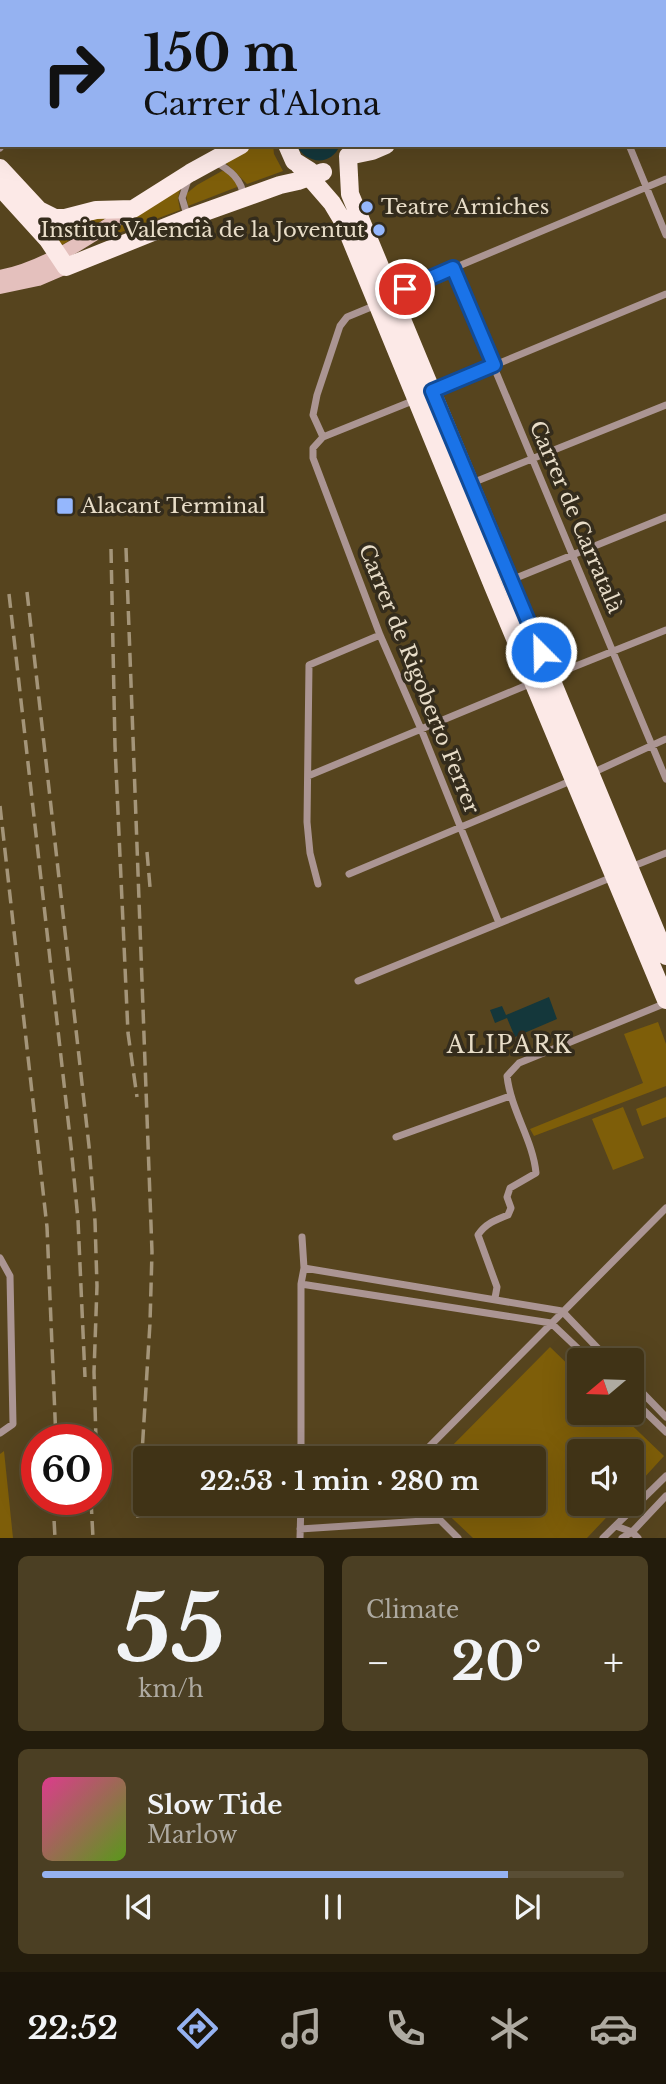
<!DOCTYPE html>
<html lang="en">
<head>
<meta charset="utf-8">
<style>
  body { margin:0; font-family:"Libre Baskerville",serif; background:#4b3f23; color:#f1f3f6; height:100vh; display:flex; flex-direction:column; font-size:26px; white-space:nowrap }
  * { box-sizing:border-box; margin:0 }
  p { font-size:23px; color:#aeaaa1 }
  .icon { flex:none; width:38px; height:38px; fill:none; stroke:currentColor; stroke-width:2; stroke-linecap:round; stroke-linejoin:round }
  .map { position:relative; height:1538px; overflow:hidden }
  .sheet { display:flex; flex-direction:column; gap:18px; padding:18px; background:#231c0c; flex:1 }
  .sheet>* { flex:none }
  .hud { position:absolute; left:0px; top:0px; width:667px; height:147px; box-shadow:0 7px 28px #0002,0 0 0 2px #594e35; background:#95b2f1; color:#111; overflow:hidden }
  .needle { width:46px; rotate:251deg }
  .fabs { position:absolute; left:567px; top:1348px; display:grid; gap:14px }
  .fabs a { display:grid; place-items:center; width:77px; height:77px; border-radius:7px; background:#403316; box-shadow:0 7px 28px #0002,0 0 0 2px #594e35; font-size:35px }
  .speed { position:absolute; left:21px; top:1424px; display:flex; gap:14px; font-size:35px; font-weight:700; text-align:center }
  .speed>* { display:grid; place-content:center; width:91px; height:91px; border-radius:50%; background:#403316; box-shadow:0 7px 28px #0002,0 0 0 2px #594e35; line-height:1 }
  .speed .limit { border:10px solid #d22; background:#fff; color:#111 }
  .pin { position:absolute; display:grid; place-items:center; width:60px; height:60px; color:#fff; margin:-30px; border:4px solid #fff; border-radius:50%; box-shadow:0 2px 7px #0007 }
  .me { position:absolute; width:77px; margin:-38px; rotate:337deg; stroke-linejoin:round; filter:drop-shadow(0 0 5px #0008) }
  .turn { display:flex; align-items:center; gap:24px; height:147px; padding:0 28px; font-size:32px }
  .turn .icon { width:91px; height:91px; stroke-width:2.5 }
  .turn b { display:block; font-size:49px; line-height:60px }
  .big { font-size:52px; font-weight:700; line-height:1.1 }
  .sheet .card { flex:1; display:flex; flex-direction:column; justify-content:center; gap:10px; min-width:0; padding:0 24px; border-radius:10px; background:#4b3f23 }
  .sheet .dial { align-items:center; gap:0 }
  .dial b { font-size:91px; line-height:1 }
  .song { display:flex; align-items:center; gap:21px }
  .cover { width:84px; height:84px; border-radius:10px; background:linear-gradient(135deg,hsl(330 70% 55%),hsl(90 70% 35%)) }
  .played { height:7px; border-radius:4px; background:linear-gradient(90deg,#95b2f1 80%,#594e35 80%) }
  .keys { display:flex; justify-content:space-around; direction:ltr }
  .heat { display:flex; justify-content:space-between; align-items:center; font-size:38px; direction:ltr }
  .sheet .tiles { flex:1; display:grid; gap:18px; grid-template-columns:1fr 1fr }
  .card:last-child { grid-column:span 2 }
  .trip { position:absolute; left:133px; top:1446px; width:413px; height:70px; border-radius:7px; background:#403316; box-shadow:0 7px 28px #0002,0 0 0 2px #594e35; font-weight:700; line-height:70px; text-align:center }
  .dock { display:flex; height:112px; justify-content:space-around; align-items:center; background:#1a1409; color:#aeaaa1 }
  .dock .icon { width:49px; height:49px }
  .dock .current { color:#95b2f1 }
  .dock b { font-size:32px; color:#f1f3f6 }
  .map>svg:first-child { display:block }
</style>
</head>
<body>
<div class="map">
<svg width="666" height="1538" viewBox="0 0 666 1538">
  <rect width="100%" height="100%" fill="#56441e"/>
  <!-- green -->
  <path fill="#7e5e09" d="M255,145H273L274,154L283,171L247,184L226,163Z
    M222,171L227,172L238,184L237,187L188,206L186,194L197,185Z
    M180,189L178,199L180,210L100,240L99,238Z
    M111,215L62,245L41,222Z
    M658,1022L666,1044V1086L534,1136L530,1129L643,1083L624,1034Z
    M666,1097V1117L642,1126L636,1109Z
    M623,1107L644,1158L613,1170L592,1119Z
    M550,1347L579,1375V1412H618L664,1456L632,1491V1451H579V1503H620L587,1538H473L436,1503H534V1458H440Z
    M4,1451L13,1538H0V1454Z"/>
  <!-- water -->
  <path fill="#14373b" d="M296,145H340C331,167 306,164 296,145Z
    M549,997L557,1019L515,1037L507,1018L495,1023L490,1010L502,1006L506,1015Z"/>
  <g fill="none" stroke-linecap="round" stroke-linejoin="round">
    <!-- street -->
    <path stroke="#ab9593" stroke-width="7" d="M511,0L513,2
      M122,2L123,0
      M382,2L383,0
      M629,145L666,235
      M0,148L2,145
      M214,161C230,170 242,179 244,198
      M188,180L182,198L188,218
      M453,269L666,779
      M392,294L666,179
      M432,391L666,294
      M415,400L323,437L313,448V458L380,635L421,729L499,923
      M323,437L313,415L317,395L340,326L347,317L376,305
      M472,483L666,405
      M511,580L666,517
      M551,676L666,630
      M592,773L666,739
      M308,776L532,683
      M631,867L666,853
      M349,874L573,780
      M318,884L310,853L307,822L309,665L380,635
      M358,981L615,876
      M396,1137L510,1096
      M0,1258L10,1276L13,1424L0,1433
      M304,1268L562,1311L609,1360
      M301,1284L551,1323L590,1360
      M495,1298L497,1287L478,1235C485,1224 495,1220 508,1215L511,1208L507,1197L510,1188L536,1173C533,1140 511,1111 507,1076L519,1063L666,1003
      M632,1382L666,1417
      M632,1399L666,1432
      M301,1458V1284L304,1268L302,1237
      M418,1458L666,1208
      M423,1503L458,1538
      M616,1526L632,1532L638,1538
      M300,1529L439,1520
      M300,1538L301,1503
      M603,1538L666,1476
      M622,1538L632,1532L666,1496"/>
    <!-- secondary -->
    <path stroke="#e4c0bd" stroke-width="14" d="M259,0L260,2
      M0,277C48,268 91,235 132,210
      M0,287L38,279L66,267"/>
    <!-- primary -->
    <path stroke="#fce9e7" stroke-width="18" d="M545,2L549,0
      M643,2L646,0
      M287,145L294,161L310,171
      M348,156L350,194L666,956
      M348,156L372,151L386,145
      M299,165L332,203L344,223L493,586L666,1000
      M0,168L39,210L55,218H65L96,210L133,209L190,173L241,145
      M0,187L48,240L66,267L188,218L280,185L298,181L323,172"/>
    <!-- rail -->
    <path stroke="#a49579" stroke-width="3.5" stroke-dasharray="14 7" stroke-linecap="butt" d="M126,548L152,1252L150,1323L138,1518
      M111,549L115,746L128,1033L137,1097
      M27,592L89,1146L95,1221L97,1286L94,1372L96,1440
      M9,594L71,1146L78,1220L85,1377
      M0,806L47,1227L56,1440
      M147,852L150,887
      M96,1451L98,1475
      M53,1500L55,1538
      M91,1500L93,1538"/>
  </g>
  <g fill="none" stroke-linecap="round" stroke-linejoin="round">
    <!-- route casing -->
    <g stroke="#114b97" stroke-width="18">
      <path id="route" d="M405,289L453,268L494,365L432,391L541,652"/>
    </g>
    <!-- route -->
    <use href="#route" stroke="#1a73e8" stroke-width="12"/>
  </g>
  <!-- markers -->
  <g fill="#95b7fd" stroke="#342c1c" stroke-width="2.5">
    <circle cx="367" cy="207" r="7"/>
    <circle cx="379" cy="230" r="7"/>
    <rect x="56" y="497" width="18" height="18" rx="3.5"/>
  </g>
  <g text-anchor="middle" stroke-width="7" stroke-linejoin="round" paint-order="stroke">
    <!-- poi labels -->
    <g font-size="21" fill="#e8ddc8" stroke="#342c1c" text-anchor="start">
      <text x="381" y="214">Teatre Arniches</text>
      <text x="365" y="237" text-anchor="end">Institut Valencià de la Joventut</text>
      <text x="81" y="513">Alacant Terminal</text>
    </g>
    <!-- street labels -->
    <g font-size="21" fill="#e8ddc8" stroke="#342c1c">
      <text transform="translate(576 517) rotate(67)" y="7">Carrer de Carratalà</text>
      <text transform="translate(419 679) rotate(68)" y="7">Carrer de Rigoberto Ferrer</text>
    </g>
    <!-- neighbourhood labels -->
    <g font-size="23" letter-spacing="2" fill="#e8ddc8" stroke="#342c1c">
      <text x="510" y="1053">ALIPARK</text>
    </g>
  </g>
</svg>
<div class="fabs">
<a><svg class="needle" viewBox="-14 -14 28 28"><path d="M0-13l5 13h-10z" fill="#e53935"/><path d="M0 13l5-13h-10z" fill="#aeaaa1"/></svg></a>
<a><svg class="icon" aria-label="sound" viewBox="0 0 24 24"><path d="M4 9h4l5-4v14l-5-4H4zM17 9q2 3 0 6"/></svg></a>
</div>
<div class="speed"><div class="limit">60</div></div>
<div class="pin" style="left:405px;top:289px;background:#d93025"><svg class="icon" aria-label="arrive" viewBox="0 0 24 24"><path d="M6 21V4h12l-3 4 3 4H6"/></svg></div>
<svg class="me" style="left:541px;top:652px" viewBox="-20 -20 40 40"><circle r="17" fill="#1a73e8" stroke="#fff" stroke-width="3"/><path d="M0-11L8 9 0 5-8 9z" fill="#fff"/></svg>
<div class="trip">22:53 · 1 min · 280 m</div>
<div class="hud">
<div class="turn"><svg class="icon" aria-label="right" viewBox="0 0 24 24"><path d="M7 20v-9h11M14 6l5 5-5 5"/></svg><div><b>150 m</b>Carrer d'Alona</div></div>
</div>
</div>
<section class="sheet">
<div class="tiles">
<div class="card dial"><b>55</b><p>km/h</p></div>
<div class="card"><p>Climate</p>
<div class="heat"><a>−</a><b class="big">20°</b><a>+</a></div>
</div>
<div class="card">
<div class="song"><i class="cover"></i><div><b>Slow Tide</b><p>Marlow</p></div></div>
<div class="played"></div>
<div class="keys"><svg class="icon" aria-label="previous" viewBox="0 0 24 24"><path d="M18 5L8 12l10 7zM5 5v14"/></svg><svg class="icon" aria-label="pause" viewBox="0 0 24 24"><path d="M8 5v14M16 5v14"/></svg><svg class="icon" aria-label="next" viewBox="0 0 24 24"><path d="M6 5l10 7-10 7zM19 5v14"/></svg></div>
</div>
</div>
</section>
<nav class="dock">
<b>22:52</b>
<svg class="icon current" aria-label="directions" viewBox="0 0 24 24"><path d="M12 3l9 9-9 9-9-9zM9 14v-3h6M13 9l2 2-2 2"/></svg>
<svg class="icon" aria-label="music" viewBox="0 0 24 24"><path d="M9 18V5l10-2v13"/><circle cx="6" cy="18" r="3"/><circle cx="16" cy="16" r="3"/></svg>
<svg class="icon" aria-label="phone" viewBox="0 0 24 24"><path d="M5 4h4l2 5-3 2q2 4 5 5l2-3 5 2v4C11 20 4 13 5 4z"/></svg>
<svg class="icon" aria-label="climate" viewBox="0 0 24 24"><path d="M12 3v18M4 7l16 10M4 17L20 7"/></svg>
<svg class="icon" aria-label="car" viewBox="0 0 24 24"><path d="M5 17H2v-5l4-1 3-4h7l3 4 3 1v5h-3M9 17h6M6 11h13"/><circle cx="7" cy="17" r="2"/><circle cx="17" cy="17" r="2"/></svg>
</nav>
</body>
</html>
